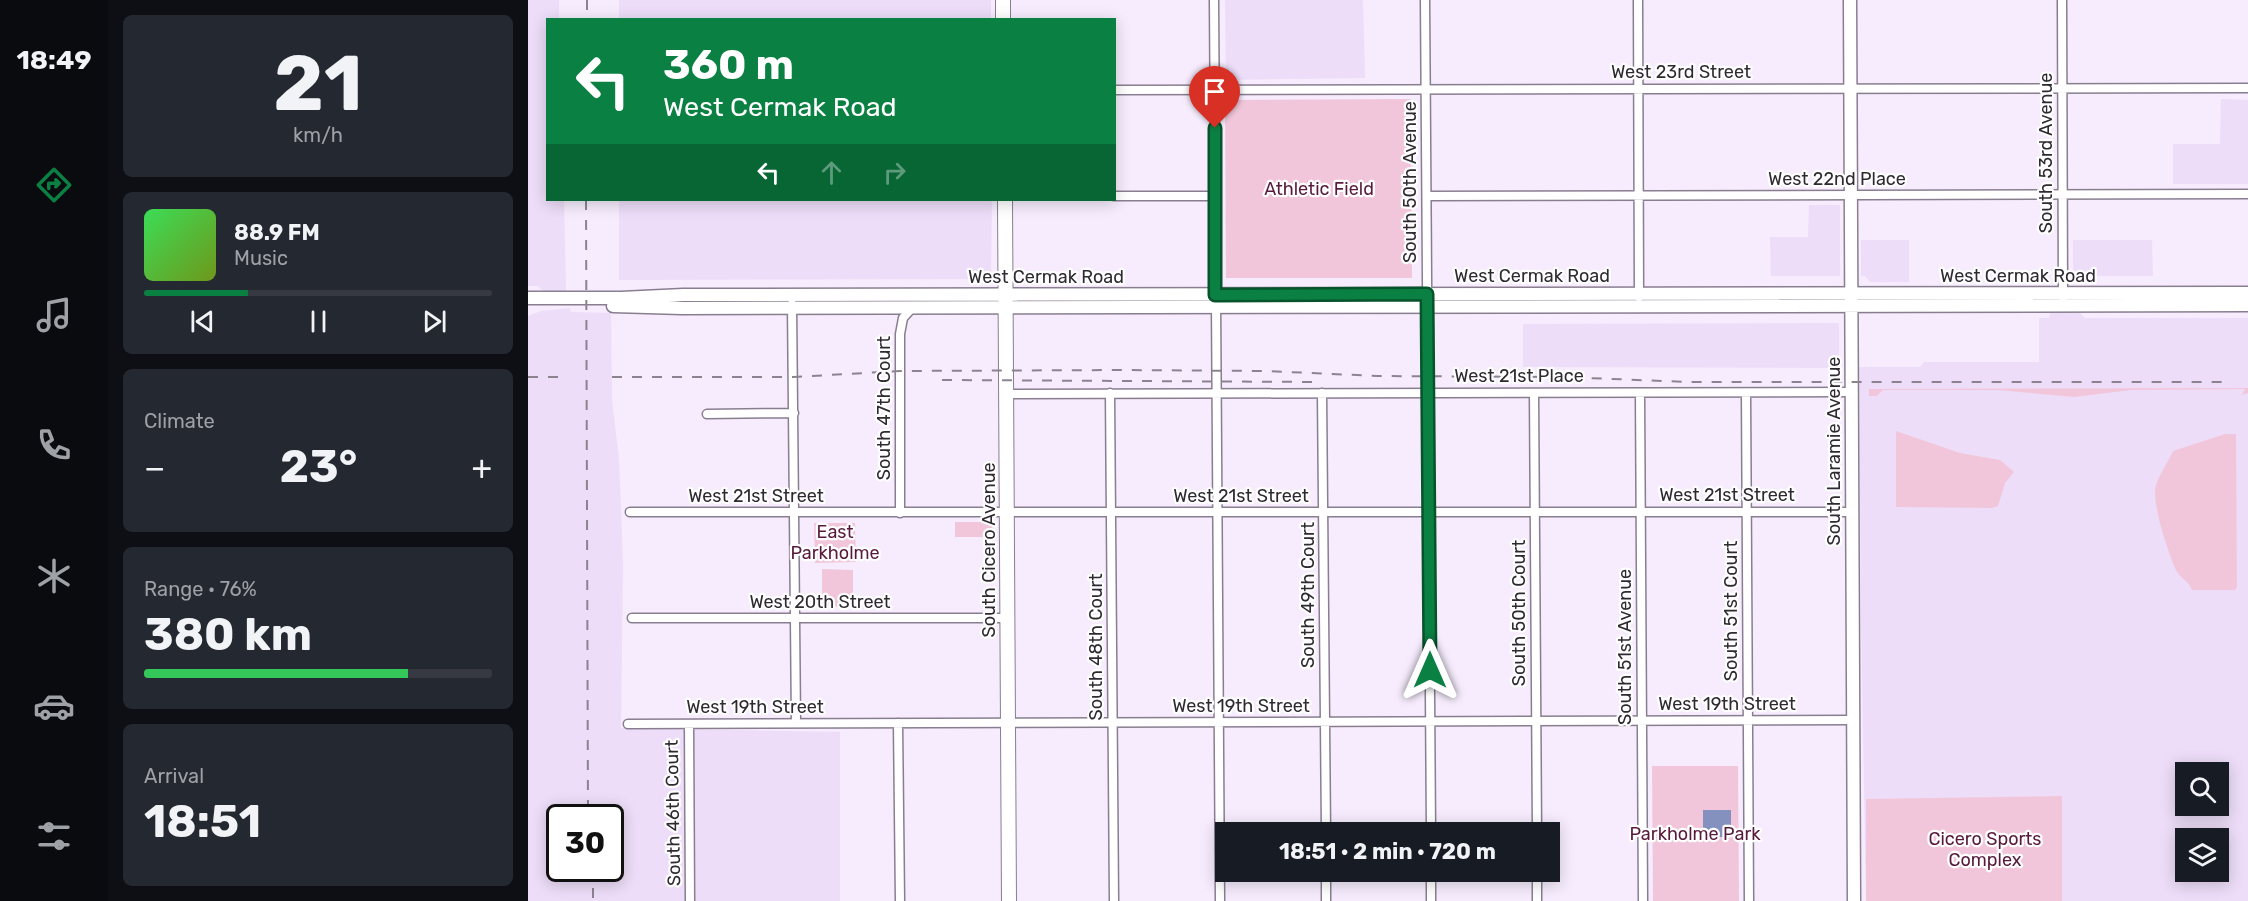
<!DOCTYPE html>
<html lang="en">
<head>
<meta charset="utf-8">
<style>
  body { margin:0; font-family:Rubik,sans-serif; background:#242831; color:#f1f3f6; height:100vh; display:flex; flex-direction:column; font-size:22px; white-space:nowrap }
  * { box-sizing:border-box; margin:0 }
  p { font-size:20px; color:#9ea1a6 }
  .icon { flex:none; width:33px; height:33px; fill:none; stroke:currentColor; stroke-width:2; stroke-linecap:round; stroke-linejoin:round }
  .map { position:relative; flex:1; overflow:hidden }
  .panel { display:flex; flex-direction:column; gap:15px; padding:15px; background:#0d0f14; width:420px }
  .panel>* { flex:none }
  .guide { position:absolute; left:18px; top:18px; width:570px; height:183px; border-radius:0px; box-shadow:0 3px 15px #0003; background:#0b8043; color:#fff; overflow:hidden }
  .buttons { position:absolute; left:1647px; top:762px; display:grid; gap:12px }
  .buttons a { display:grid; place-items:center; width:54px; height:54px; border-radius:0px; background:#171b24; box-shadow:0 3px 15px #0003; font-size:30px }
  .speed { position:absolute; left:18px; top:804px; display:flex; gap:12px; font-size:30px; font-weight:700; text-align:center }
  .speed>* { display:grid; place-content:center; width:78px; height:78px; border-radius:50%; background:#171b24; box-shadow:0 3px 15px #0003; line-height:1 }
  .speed .limit { border:3px solid #111; border-radius:9px; background:#fff; color:#111 }
  .pin { position:absolute; display:grid; place-items:center; width:51px; height:51px; color:#fff; margin:-62px -26px; border-radius:50% 50% 50% 0; rotate:-45deg; box-shadow:0 0 6px #0007 }
  .pin .icon { rotate:45deg }
  .me { position:absolute; width:66px; margin:-33px; rotate:0deg; stroke-linejoin:round; filter:drop-shadow(0 0 4px #0008) }
  .turn { display:flex; align-items:center; gap:21px; height:126px; padding:0 18px; font-size:27px }
  .turn .icon { width:78px; height:78px; stroke-width:2.5 }
  .turn b { display:block; font-size:42px; line-height:51px }
  .lanes { display:flex; align-items:center; height:57px; padding:0 18px; background:#0003; justify-content:center; gap:30px; direction:ltr }
  .lanes .off { opacity:.35 }
  .big { font-size:45px; font-weight:700; line-height:1.1 }
  .panel .widget { flex:1; display:flex; flex-direction:column; justify-content:center; gap:9px; min-width:0; padding:0 21px; border-radius:9px; background:#242831 }
  .panel .dial { align-items:center; gap:0 }
  .dial b { font-size:78px; line-height:1 }
  .song { display:flex; align-items:center; gap:18px }
  .cover { width:72px; height:72px; border-radius:9px; background:linear-gradient(135deg,hsl(130 70% 55%),hsl(80 70% 35%)) }
  .played { height:6px; border-radius:3px; background:linear-gradient(90deg,#0b8043 30%,#363941 30%) }
  .keys { display:flex; justify-content:space-around; direction:ltr }
  .heat { display:flex; justify-content:space-between; align-items:center; font-size:33px; direction:ltr }
  .charge { height:9px; border-radius:4px; background:linear-gradient(90deg,#34c759 76%,#363941 0) }
  .trip { position:absolute; left:687px; top:822px; width:345px; height:60px; border-radius:0px; background:#171b24; box-shadow:0 3px 15px #0003; font-weight:700; line-height:60px; text-align:center }
  main { display:flex; flex:1; min-height:0 }
  .menu { display:flex; flex-direction:column; width:108px; justify-content:space-around; align-items:center; background:#090b0e; color:#9ea1a6 }
  .menu .icon { width:42px; height:42px }
  .menu .selected { color:#0b8043 }
  .menu b { font-size:27px; color:#f1f3f6 }
  .map>svg:first-child { display:block }
</style>
</head>
<body>
<main>
<nav class="menu">
<b>18:49</b>
<svg class="icon selected" aria-label="directions" viewBox="0 0 24 24"><path d="M12 3l9 9-9 9-9-9zM9 14v-3h6M13 9l2 2-2 2"/></svg>
<svg class="icon" aria-label="music" viewBox="0 0 24 24"><path d="M9 18V5l10-2v13"/><circle cx="6" cy="18" r="3"/><circle cx="16" cy="16" r="3"/></svg>
<svg class="icon" aria-label="phone" viewBox="0 0 24 24"><path d="M5 4h4l2 5-3 2q2 4 5 5l2-3 5 2v4C11 20 4 13 5 4z"/></svg>
<svg class="icon" aria-label="climate" viewBox="0 0 24 24"><path d="M12 3v18M4 7l16 10M4 17L20 7"/></svg>
<svg class="icon" aria-label="car" viewBox="0 0 24 24"><path d="M5 17H2v-5l4-1 3-4h7l3 4 3 1v5h-3M9 17h6M6 11h13"/><circle cx="7" cy="17" r="2"/><circle cx="17" cy="17" r="2"/></svg>
<svg class="icon" aria-label="filters" viewBox="0 0 24 24"><path d="M4 7h16M4 17h16"/><circle cx="9" cy="7" r="2"/><circle cx="15" cy="17" r="2"/></svg>
</nav>
<section class="panel">
<div class="widget dial"><b>21</b><p>km/h</p></div>
<div class="widget">
<div class="song"><i class="cover"></i><div><b>88.9 FM</b><p>Music</p></div></div>
<div class="played"></div>
<div class="keys"><svg class="icon" aria-label="previous" viewBox="0 0 24 24"><path d="M18 5L8 12l10 7zM5 5v14"/></svg><svg class="icon" aria-label="pause" viewBox="0 0 24 24"><path d="M8 5v14M16 5v14"/></svg><svg class="icon" aria-label="next" viewBox="0 0 24 24"><path d="M6 5l10 7-10 7zM19 5v14"/></svg></div>
</div>
<div class="widget"><p>Climate</p>
<div class="heat"><a>−</a><b class="big">23°</b><a>+</a></div>
</div>
<div class="widget"><p>Range · 76%</p><b class="big">380 km</b><div class="charge"></div></div>
<div class="widget"><p>Arrival</p><b class="big">18:51</b></div>
</section>
<div class="map">
<svg width="1720" height="901" viewBox="0 0 1720 901">
  <rect width="100%" height="100%" fill="#f6ecfd"/>
  <!-- built -->
  <path fill="#edddf8" fill-rule="evenodd" d="M0,0H31V19L20,20V200H36L38,291L42,292V295H19L10,286H0Z
    M91,0H463V19H91Z
    M697,0H835L837,78L698,80Z
    M1693,99L1720,100V184H1645V144H1692Z
    M91,200H464L463,279L91,280Z
    M1281,205H1312V276H1243L1242,237H1280Z
    M1333,240H1381V282H1342L1337,276H1333Z
    M1545,240H1624L1625,276H1545Z
    M42,308L43,312L83,313L84,400L91,459L95,562L93,728L312,732V901H0V316L13,311ZM32,818H82V868H32Z
    M1546,309L1547,313H1552L1557,318H1720V901H1338L1333,616L1331,367H1392L1396,362H1511V318H1521L1523,310ZM1658,772H1690V806H1658ZM1658,838H1690V872H1658Z
    M1311,323V368L995,367V324Z"/>
  <!-- green -->
  <path fill="#f2c6da" d="M883,99L884,278H698L697,100Z
    M1720,388V393L1714,395L1717,389L1603,390L1546,397L1470,390H1355L1349,396H1341V389Z
    M1368,431L1432,453L1472,460L1486,472L1477,483L1470,506L1464,508L1368,507Z
    M1697,434H1708L1709,587L1707,590H1664C1660,580 1650,577 1647,568C1640,551 1623,502 1628,485C1632,473 1640,463 1645,451Z
    M427,522H464L465,537H427Z
    M286,523H327L328,562L287,563Z
    M294,569L325,570V607L294,606Z
    M1124,766H1210L1211,901H1125Z
    M1534,796V901H1338V799Z"/>
  <!-- water -->
  <path fill="#8490be" d="M1175,810H1203V837H1178L1175,835Z"/>
  <g fill="none" stroke-linecap="round" stroke-linejoin="round">
    <!-- minor casing -->
    <g stroke="#887e90" stroke-width="11">
      <path id="minor" d="M686,0L692,901
        M897,0L903,832
        M1110,0L1111,297
        M1534,0L1535,297
        M586,90L1720,88
        M586,196H687
        M899,196L1720,194
        M264,304L268,723
        M582,393L586,901
        M794,393L798,832
        M1006,393L1009,832
        M1112,393L1115,901
        M1218,393L1221,901
        M478,394L1324,392
        M179,414L266,413
        M102,512H1324
        M372,513V334L375,318L384,308
        M104,618H480
        M370,723L372,901
        M100,724L1326,720
        M161,724L162,901
        M798,872V901
        M903,872V901
        M1009,872V901"/>
    </g>
    <!-- secondary casing -->
    <g stroke="#887e90" stroke-width="15">
      <path id="secondary" d="M1322,0L1326,901
        M0,298H93L155,295L1720,293
        M85,306L154,308L1720,305"/>
    </g>
    <!-- primary casing -->
    <g stroke="#887e90" stroke-width="16">
      <path id="primary" d="M475,0V20
        M477,200L481,901"/>
    </g>
    <!-- minor -->
    <use href="#minor" stroke="#fff" stroke-width="8"/>
    <!-- secondary -->
    <use href="#secondary" stroke="#fff" stroke-width="12"/>
    <!-- primary -->
    <use href="#primary" stroke="#fff" stroke-width="14"/>
    <!-- rail -->
    <path stroke="#8b8490" stroke-width="2" stroke-dasharray="10 10" stroke-linecap="butt" d="M59,0V20
      M58,200L60,818
      M0,377H38
      M84,377H266L372,371L592,370L738,371L849,376L1033,377L1161,382H1703
      M414,380L789,382
      M65,868V901"/>
  </g>
  <g fill="none" stroke-linecap="round" stroke-linejoin="round">
    <!-- route casing -->
    <g stroke="#07532c" stroke-width="15">
      <path id="route" d="M687,128V295L899,294L902,670"/>
    </g>
    <!-- route -->
    <use href="#route" stroke="#0b8043" stroke-width="10"/>
  </g>
  <g text-anchor="middle" stroke-width="4.5" stroke-linejoin="round" paint-order="stroke">
    <!-- street labels -->
    <g font-size="18" fill="#2f2a32" stroke="#fefefe">
      <text x="1153" y="78">West 23rd Street</text>
      <text transform="translate(1518 153) rotate(-90)" y="6">South 53rd Avenue</text>
      <text x="1309" y="185">West 22nd Place</text>
      <text transform="translate(882 182) rotate(-90)" y="6">South 50th Avenue</text>
      <text x="1004" y="282">West Cermak Road</text>
      <text x="1490" y="282">West Cermak Road</text>
      <text x="518" y="283">West Cermak Road</text>
      <text x="991" y="382">West 21st Place</text>
      <text transform="translate(356 408) rotate(-90)" y="6">South 47th Court</text>
      <text transform="translate(1306 451) rotate(-90)" y="6">South Laramie Avenue</text>
      <text x="1199" y="501">West 21st Street</text>
      <text x="228" y="502">West 21st Street</text>
      <text x="713" y="502">West 21st Street</text>
      <text transform="translate(461 550) rotate(-90)" y="6">South Cicero Avenue</text>
      <text transform="translate(780 595) rotate(-90)" y="6">South 49th Court</text>
      <text x="292" y="608">West 20th Street</text>
      <text transform="translate(1203 611) rotate(-90)" y="6">South 51st Court</text>
      <text transform="translate(991 613) rotate(-90)" y="6">South 50th Court</text>
      <text transform="translate(568 647) rotate(-90)" y="6">South 48th Court</text>
      <text transform="translate(1097 647) rotate(-90)" y="6">South 51st Avenue</text>
      <text x="1199" y="710">West 19th Street</text>
      <text x="713" y="712">West 19th Street</text>
      <text x="227" y="713">West 19th Street</text>
      <text transform="translate(145 813) rotate(-91)" y="6">South 46th Court</text>
    </g>
    <!-- park labels -->
    <g font-size="18" fill="#581a3c" stroke="#fefefe">
      <text x="791" y="195">Athletic Field</text>
      <text x="307" y="538">East<tspan x="307" dy="21">Parkholme</tspan></text>
      <text x="1167" y="840">Parkholme Park</text>
      <text x="1457" y="845">Cicero Sports<tspan x="1457" dy="21">Complex</tspan></text>
    </g>
  </g>
</svg>
<div class="buttons">
<a><svg class="icon" aria-label="search" viewBox="0 0 24 24"><circle cx="10" cy="10" r="6"/><path d="M15 15l6 6"/></svg></a>
<a><svg class="icon" aria-label="layers" viewBox="0 0 24 24"><path d="M12 4l9 5-9 5-9-5zM3 14l9 5 9-5"/></svg></a>
</div>
<div class="speed"><div class="limit">30</div></div>
<div class="pin" style="left:687px;top:128px;background:#d93025"><svg class="icon" aria-label="arrive" viewBox="0 0 24 24"><path d="M6 21V4h12l-3 4 3 4H6"/></svg></div>
<svg class="me" style="left:902px;top:670px" viewBox="-20 -20 40 40"><path d="M0-17L14 15 0 8-14 15z" fill="#0b8043" stroke="#fff" stroke-width="4"/></svg>
<div class="trip">18:51 · 2 min · 720 m</div>
<div class="guide">
<div class="turn"><svg class="icon" aria-label="left" viewBox="0 0 24 24"><path d="M17 20v-9H6M10 6l-5 5 5 5"/></svg><div><b>360 m</b>West Cermak Road</div></div>
<div class="lanes"><svg class="icon" aria-label="left" viewBox="0 0 24 24"><path d="M17 20v-9H6M10 6l-5 5 5 5"/></svg><svg class="icon off" aria-label="ahead" viewBox="0 0 24 24"><path d="M12 20V5M6 11l6-6 6 6"/></svg><svg class="icon off" aria-label="right" viewBox="0 0 24 24"><path d="M7 20v-9h11M14 6l5 5-5 5"/></svg></div>
</div>
</div>
</main>
</body>
</html>
